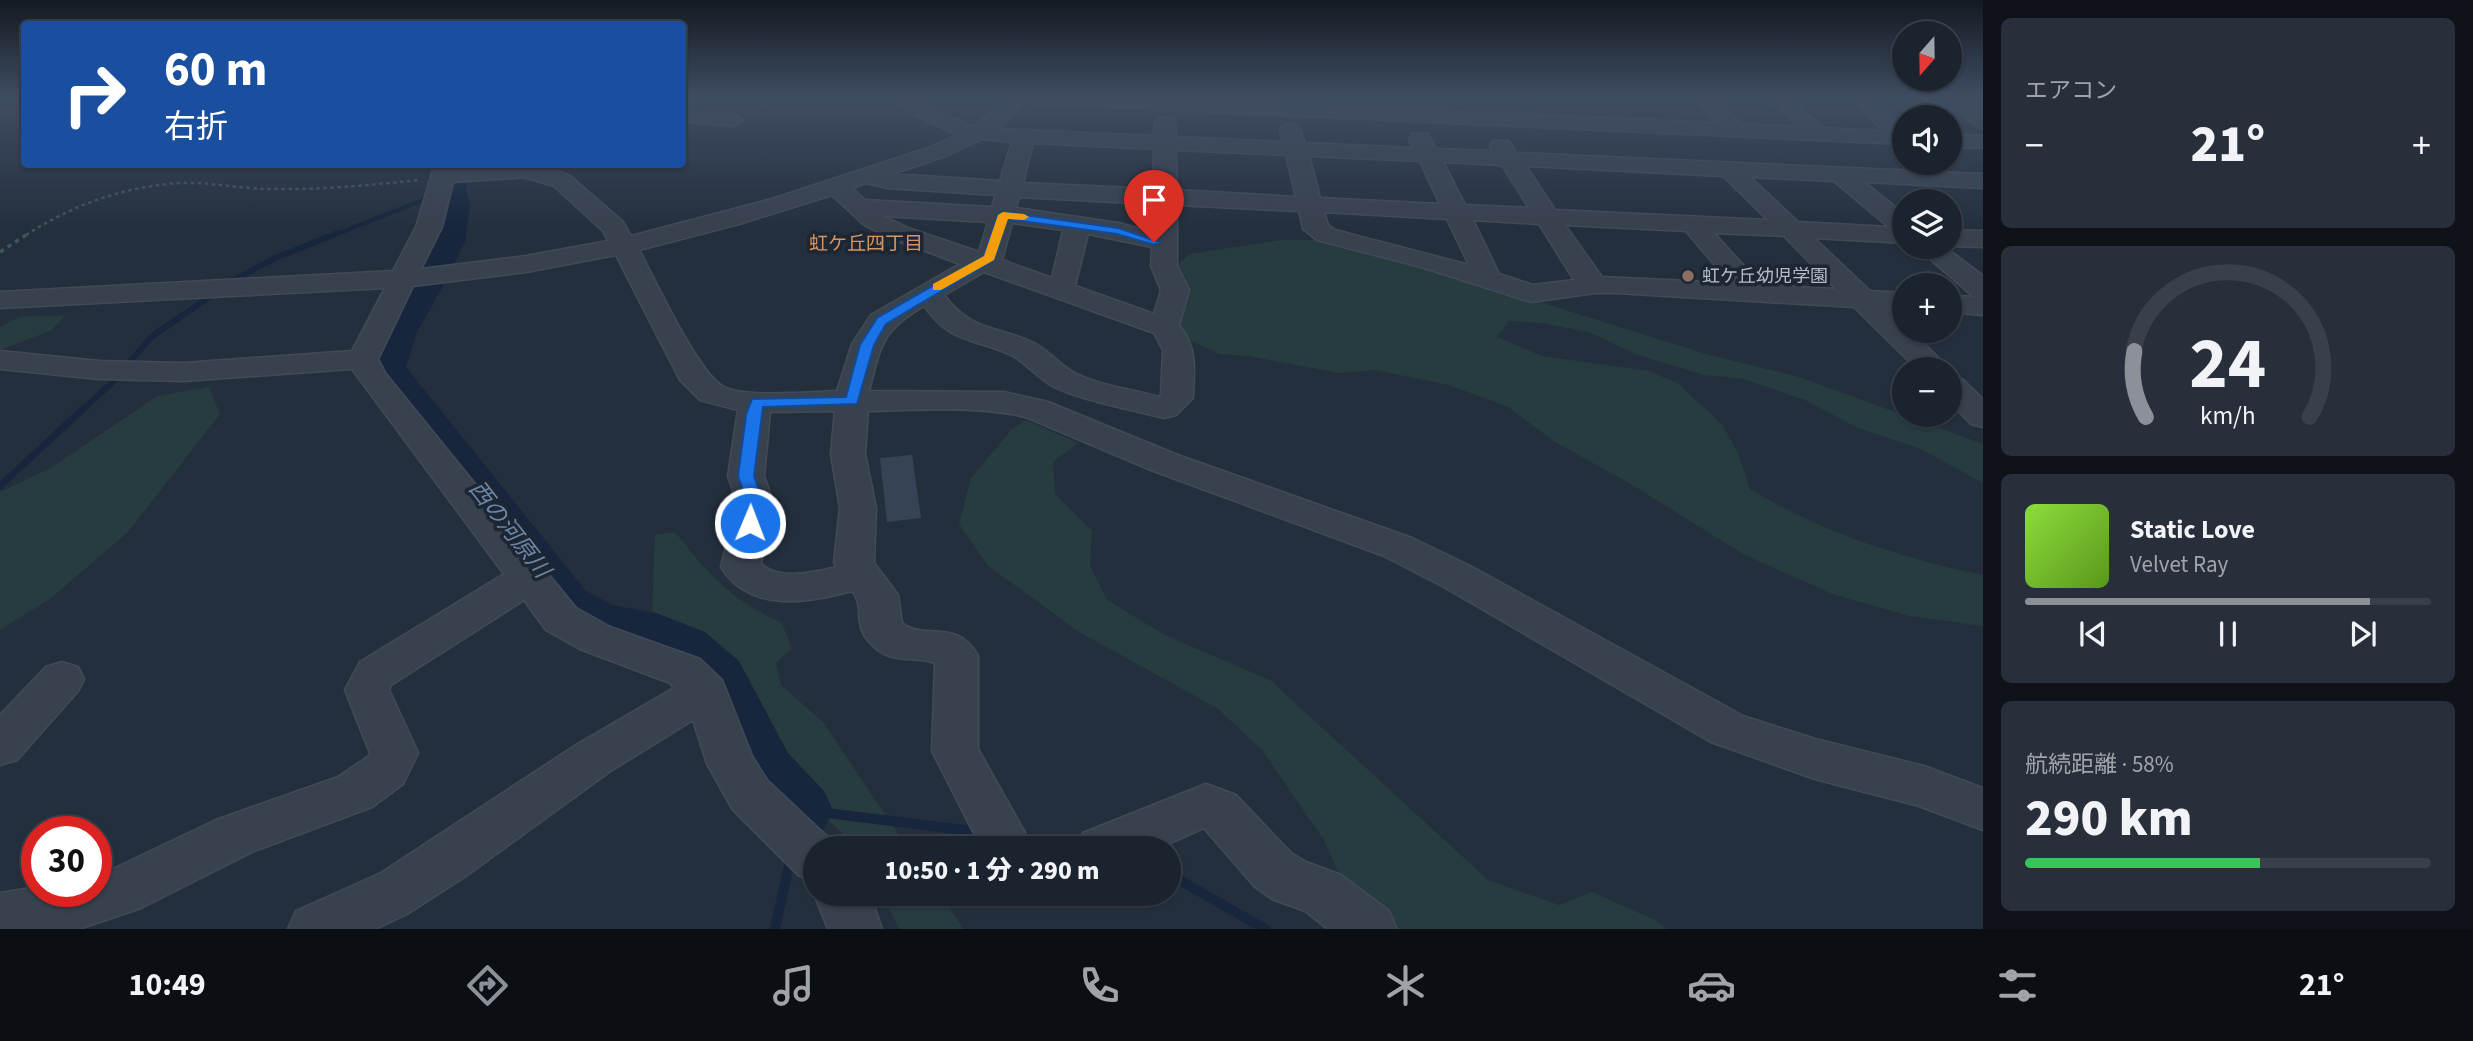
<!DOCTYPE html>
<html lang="ja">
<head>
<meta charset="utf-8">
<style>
  body { margin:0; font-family:"Source Sans 3","Noto Sans JP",sans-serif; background:#282f3a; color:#f1f3f6; height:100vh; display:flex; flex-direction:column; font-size:26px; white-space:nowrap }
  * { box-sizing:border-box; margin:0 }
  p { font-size:23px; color:#a0a4aa }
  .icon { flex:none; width:38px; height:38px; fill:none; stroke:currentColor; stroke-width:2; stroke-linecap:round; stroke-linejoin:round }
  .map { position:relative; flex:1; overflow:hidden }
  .panel { display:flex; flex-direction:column; gap:18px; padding:18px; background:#0f1319; width:490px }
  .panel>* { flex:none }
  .top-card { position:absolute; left:21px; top:21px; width:665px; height:147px; border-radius:7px; box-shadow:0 2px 5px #0004,0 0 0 2px #39404a; background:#1a4fa0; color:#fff; overflow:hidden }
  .needle { width:46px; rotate:200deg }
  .tools { position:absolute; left:1892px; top:21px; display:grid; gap:14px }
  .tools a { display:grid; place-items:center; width:70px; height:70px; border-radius:50%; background:#1b232e; box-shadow:0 2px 5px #0004,0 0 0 2px #39404a; font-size:35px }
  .speed { position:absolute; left:21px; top:816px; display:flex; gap:14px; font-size:35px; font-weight:700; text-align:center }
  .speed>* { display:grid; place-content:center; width:91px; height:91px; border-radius:50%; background:#1b232e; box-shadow:0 2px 5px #0004,0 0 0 2px #39404a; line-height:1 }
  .speed .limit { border:10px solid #d22; background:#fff; color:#111 }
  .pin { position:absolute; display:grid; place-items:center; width:60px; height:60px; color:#fff; margin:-72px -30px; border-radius:50% 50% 50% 0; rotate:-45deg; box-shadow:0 0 7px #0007 }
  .pin .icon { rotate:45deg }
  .me { position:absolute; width:77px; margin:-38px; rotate:1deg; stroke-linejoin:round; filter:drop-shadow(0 0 5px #0008) }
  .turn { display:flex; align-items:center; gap:24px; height:147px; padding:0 28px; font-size:32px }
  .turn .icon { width:91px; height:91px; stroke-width:2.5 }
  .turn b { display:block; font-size:49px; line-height:60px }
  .big { font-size:52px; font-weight:800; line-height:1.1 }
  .panel .tile { flex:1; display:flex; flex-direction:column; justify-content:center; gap:10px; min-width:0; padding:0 24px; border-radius:10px; background:#282f3a }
  .panel .dial { align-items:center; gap:0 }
  .dial svg { height:182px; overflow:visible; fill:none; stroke:#39404a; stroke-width:7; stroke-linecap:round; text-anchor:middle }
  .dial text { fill:#f1f3f6; stroke:none }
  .song { display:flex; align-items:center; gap:21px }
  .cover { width:84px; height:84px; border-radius:10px; background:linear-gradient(135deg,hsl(90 70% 55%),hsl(90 70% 35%)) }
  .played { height:7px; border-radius:4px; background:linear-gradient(90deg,#8c9099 85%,#39404a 85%) }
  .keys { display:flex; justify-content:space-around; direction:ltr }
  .heat { display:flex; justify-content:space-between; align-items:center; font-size:38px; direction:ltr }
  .charge { height:10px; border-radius:5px; background:linear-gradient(90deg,#34c759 58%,#39404a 0) }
  .trip { position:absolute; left:803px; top:836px; width:378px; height:70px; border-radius:35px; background:#1b232e; box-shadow:0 2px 5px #0004,0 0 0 2px #39404a; font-weight:800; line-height:70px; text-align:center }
  .dock { display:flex; height:112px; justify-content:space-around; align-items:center; background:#0b0e12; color:#a0a4aa }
  .dock .icon { width:49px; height:49px }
  .dock .active { color:#8c9099 }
  .dock b { font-size:32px; color:#f1f3f6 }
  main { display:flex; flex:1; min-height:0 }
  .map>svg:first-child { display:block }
</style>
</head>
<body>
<main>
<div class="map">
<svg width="1983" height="929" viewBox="0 0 1983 929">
  <rect width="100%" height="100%" fill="#242f3e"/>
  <!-- green -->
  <path fill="#263c3f" d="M1282,240H1316L1393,256L1706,354L1799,377L1983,444V483L1921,449L1858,428L1805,400L1743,379L1704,375L1638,355L1591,333L1543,323L1509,321L1497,337L1542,356L1649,371L1677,383L1722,424L1738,453L1750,489C1821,532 1901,558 1983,575V626L1909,616L1832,594L1743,554L1629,483L1555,442L1508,407L1449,385L1375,370L1339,373L1248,356L1219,354L1190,340L1175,320L1177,266L1189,254Z
    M66,315L50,331L0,350V327L19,317Z
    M209,387L220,414L128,532L51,598L0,630V492L51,468L157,396Z
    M1026,420L1078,443L1053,462L1055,494L1092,531L1090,566L1107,600L1165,635L1270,680L1488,880L1559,905L1592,892L1657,921L1667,929H1364L1324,840L1262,750L1217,708L1079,632L987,565L959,524L971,478L1012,429Z
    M675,532C710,576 730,599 782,623L792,648L776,663L781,685L824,723L908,849H854L849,840L790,783L760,746L726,675L652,617L655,535Z
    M880,894H940L964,929H900Z"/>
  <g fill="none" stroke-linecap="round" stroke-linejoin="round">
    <!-- stream-far3 -->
    <path stroke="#17263c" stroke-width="4.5" d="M334,235L431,197"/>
    <!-- stream-far2 -->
    <path stroke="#17263c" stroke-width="6" d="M227,284L275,258L338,233
      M81,411L117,378L151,337L215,293"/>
    <!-- stream-far1 -->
    <path stroke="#17263c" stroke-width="7" d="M0,486L83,409"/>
    <!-- stream -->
    <path stroke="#17263c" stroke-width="10" d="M800,821L802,810L981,832
      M1021,837L1082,849
      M1169,874L1265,929
      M775,929L791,856"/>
    <!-- river -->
    <path fill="#17263c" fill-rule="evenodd" d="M444,164H472L466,190L470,206L465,242L447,279L417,332L406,367L585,590L612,605L656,613L705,632L739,661L788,753L824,791L833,810L824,829L802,837L780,829L746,789L699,689L667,660L645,649L582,635L549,616L367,368L380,332L413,279L432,242L440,206L436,190Z"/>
  </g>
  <!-- building -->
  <path fill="#364354" d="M912,455L921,518L887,522L880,458Z"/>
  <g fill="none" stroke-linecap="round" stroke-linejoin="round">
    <!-- minor casing -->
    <g stroke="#414a57" stroke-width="3">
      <path id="minor" d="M902,98H922V104L966,124L975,126L997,108L1005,98H1025L1012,117L998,129L1154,136L1155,122L1158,118H1172L1175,122L1176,137L1283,142L1280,129L1284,125H1298L1305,143L1413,148L1409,139L1412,134H1428L1436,149L1494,151L1490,146L1493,141H1509L1516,153L1983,174V188L1864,182L1904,214V243L1814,238L1870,291L1904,293V309H1888L1904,323V331H1912L1949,369H1917L1854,307L1616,293H1595L1531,302L1421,267L1317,240L1303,229L1299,211L1177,205V266L1189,290L1179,325C1198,347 1194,371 1193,398L1176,415L1164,418C1134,410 1080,400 1054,387C1038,379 1027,363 1011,355C972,337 952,345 924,306C881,331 881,345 869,391L1004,392L1048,402L1175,454L1412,538L1472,567L1743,716L1815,739L1924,766L1983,788V830L1919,806L1815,779L1711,742L1444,587L1384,556L1151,470L1026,417C975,405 920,410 868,411L865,454L876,508L874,563L898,595L902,623C924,641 957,617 978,656V749L1034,849H982L932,751L935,663C911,655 896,666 873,646C868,641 863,635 861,628C857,614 862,602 852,591C808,603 749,613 721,567L737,502L728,476L738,410L700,400L680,380L616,255L526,272L413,286L378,359L385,373L576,608L610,627L700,659L722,680L752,756L767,780L834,843L837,849H816V882L798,875L733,810L707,764L693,720L609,772L466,876L407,914L375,929H288L296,911L381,873L576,745L674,688L670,683L580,649L546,630L524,600L391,685L389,690L418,753L403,784L372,807L252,852L141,908L79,929H0V893L37,887V891H96V874L113,869L216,820L338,777L369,756L370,753L345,690L360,662L504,574L352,369L184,381L99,379L0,369V351L99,361L184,363L352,351L385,288L0,308V292L393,271L416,227L435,164H457L456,168L532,164L555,169L570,176L623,222L631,236L772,199L928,148L957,135L905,111ZM982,139L1012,142L1000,181L892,174L943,157ZM1033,143L1154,149L1153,189L1023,183ZM1176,150L1286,155L1296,197L1177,190ZM1309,156L1420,161L1440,204L1320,198ZM1443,162L1502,165L1529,208L1465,205ZM1526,166L1723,176L1768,220L1555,210ZM524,177L554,186L603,231L608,241L526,256L421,269L442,227L453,182ZM1750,177L1834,181L1889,227L1798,222ZM866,183L888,188L996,195L992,207L865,200L852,188ZM832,195L864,225L890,238L960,264L871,315L852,344L837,391C810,392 746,398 724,387C698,374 655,279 639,250L739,224ZM1019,197L1153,204L1152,232L1118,223L1016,208ZM1324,212L1447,219L1469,265L1335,230L1328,225ZM883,216L988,222L979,252L908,228ZM1473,220L1539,224L1574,280L1533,285L1499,274ZM1012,223L1063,230L1052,278L1002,260ZM1565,225L1686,231L1730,283L1602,277ZM1714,233L1784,236L1836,289L1761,285ZM1088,234L1152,247L1151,266L1161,290L1154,314L1075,286ZM984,272L1154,333L1163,350L1161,394L1159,397C1132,389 1100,386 1075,373C1059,365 1048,349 1032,342C994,325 972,332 944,295ZM835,411L831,454L840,508L834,563L837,567C815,572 780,581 761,564L773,502L764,476L770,412Z
        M1031,98H1160L1716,123L1693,98H1714L1741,124L1798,127L1770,98H1791L1823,128L1883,131L1852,98H1873L1904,128V144L1041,104L1034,102Z
        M1943,98H1965L1983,112V128L1976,126Z
        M682,109L732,114L739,116L742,120L739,124L732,126L682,121Z
        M1950,135L1983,136V148L1950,147Z
        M1950,230L1983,231V247L1950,246Z
        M1916,247H1945L1983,276V315L1950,312V296L1979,297L1973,296Z
        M1950,377L1962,379L1983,399V427L1971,424L1950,402Z
        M62,662L78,667L84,679L78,691L17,760L0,765V715L46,667Z
        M1206,784L1236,795L1291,853L1306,862L1341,875L1389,911L1397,929H1328L1305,911L1272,899L1255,887L1204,828L1157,849H1076L1083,833Z
        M816,890V894H870L882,929H828L814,894Z"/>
    </g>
    <!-- path-far1 -->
    <path stroke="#3f5557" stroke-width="2.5" stroke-dasharray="3.5 3.5" stroke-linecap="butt" d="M26,235C72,205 125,186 181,183C211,182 241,189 271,189C321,190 370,185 420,180"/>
    <!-- path -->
    <path stroke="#3f5557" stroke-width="3.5" stroke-dasharray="4.5 4.5" stroke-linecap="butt" d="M0,252L29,233"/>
    <!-- minor -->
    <use href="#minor" fill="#38414e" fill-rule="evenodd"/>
  </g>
  <!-- sky -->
  <linearGradient id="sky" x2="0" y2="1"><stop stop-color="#141a22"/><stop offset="0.43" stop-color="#3f4d63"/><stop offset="1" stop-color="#3f4d63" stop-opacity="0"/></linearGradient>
  <rect width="1983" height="228" fill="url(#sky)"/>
  <!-- route -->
  <path fill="#1a73e8" stroke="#114b97" stroke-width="2" d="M1003,212L1118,228L1160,242L1154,245L1117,234L1007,219L994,260L886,324L874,345L857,404L763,407L754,476L763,502L756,527H744L742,523L747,502L738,476L746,415L752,399L846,397L860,345L877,318L984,256L998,215Z"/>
  <!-- slow -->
  <path fill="#f59e0b" d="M1003,212L1024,214L1029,217L1024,220L1008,219L994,260L941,290H933V284L984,256L998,215Z"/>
  <!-- markers -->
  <circle fill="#8d6e63" stroke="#1d2633" stroke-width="2.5" cx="1688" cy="276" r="7"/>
  <g text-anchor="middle" stroke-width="7" stroke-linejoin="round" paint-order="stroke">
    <!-- far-poi labels -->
    <g font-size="18" fill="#b4bcc9" stroke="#1d2633" text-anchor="start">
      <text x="1702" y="282">虹ケ丘幼児学園</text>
    </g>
    <!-- far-neighbourhood labels -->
    <g font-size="19" fill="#d59563" stroke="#1d2633">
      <text x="866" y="250">虹ケ丘四丁目</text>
    </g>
    <!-- water labels -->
    <g font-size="23" font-style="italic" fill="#6d86a8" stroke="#1d2633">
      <text transform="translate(510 529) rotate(52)" y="8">西の河原川</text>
    </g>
  </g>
</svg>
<div class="tools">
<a><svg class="needle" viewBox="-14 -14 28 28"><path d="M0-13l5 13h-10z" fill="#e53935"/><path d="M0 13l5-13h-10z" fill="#a0a4aa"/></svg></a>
<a><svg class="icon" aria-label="sound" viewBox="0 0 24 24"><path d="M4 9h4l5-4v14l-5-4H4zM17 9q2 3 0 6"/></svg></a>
<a><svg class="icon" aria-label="layers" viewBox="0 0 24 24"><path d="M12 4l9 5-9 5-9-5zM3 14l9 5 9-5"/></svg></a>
<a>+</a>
<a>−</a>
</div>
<div class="speed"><div class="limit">30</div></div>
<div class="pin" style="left:1154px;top:242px;background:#d93025"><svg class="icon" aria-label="arrive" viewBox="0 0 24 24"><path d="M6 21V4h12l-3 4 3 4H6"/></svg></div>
<svg class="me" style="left:750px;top:523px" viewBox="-20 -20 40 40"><circle r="17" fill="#1a73e8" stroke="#fff" stroke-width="3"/><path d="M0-11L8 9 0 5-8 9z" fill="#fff"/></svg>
<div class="trip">10:50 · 1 分 · 290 m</div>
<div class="top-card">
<div class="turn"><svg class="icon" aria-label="right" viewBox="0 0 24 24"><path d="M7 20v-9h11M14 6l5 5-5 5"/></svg><div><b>60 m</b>右折</div></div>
</div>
</div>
<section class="panel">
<div class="tile"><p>エアコン</p>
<div class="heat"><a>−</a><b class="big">21°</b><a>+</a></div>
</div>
<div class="tile dial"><svg viewBox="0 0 100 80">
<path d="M14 69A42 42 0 1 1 86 69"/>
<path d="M14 69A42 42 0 0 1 9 40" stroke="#8c9099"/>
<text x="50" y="56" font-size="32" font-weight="700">24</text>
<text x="50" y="72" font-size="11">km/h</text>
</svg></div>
<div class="tile">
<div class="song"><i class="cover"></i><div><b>Static Love</b><p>Velvet Ray</p></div></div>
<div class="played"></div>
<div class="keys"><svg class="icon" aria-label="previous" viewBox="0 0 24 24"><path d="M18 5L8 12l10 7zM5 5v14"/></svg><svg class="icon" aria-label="pause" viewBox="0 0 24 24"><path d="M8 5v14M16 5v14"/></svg><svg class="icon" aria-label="next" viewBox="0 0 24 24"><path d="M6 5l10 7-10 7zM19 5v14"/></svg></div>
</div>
<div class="tile"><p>航続距離 · 58%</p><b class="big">290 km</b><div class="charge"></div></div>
</section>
</main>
<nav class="dock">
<b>10:49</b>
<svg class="icon active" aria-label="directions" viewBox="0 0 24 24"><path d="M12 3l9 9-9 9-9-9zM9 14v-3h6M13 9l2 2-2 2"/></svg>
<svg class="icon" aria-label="music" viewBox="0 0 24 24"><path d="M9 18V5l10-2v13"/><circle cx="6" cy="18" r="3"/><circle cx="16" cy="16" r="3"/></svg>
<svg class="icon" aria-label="phone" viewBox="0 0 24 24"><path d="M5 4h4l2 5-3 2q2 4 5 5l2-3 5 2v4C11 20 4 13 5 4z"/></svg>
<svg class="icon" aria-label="climate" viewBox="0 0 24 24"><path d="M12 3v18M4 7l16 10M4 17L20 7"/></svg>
<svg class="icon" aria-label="car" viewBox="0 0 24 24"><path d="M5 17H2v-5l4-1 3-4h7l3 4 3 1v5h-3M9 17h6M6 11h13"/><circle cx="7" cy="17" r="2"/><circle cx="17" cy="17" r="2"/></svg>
<svg class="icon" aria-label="filters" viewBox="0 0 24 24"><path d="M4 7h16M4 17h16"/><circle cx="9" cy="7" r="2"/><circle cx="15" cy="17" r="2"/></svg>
<b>21°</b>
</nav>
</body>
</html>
